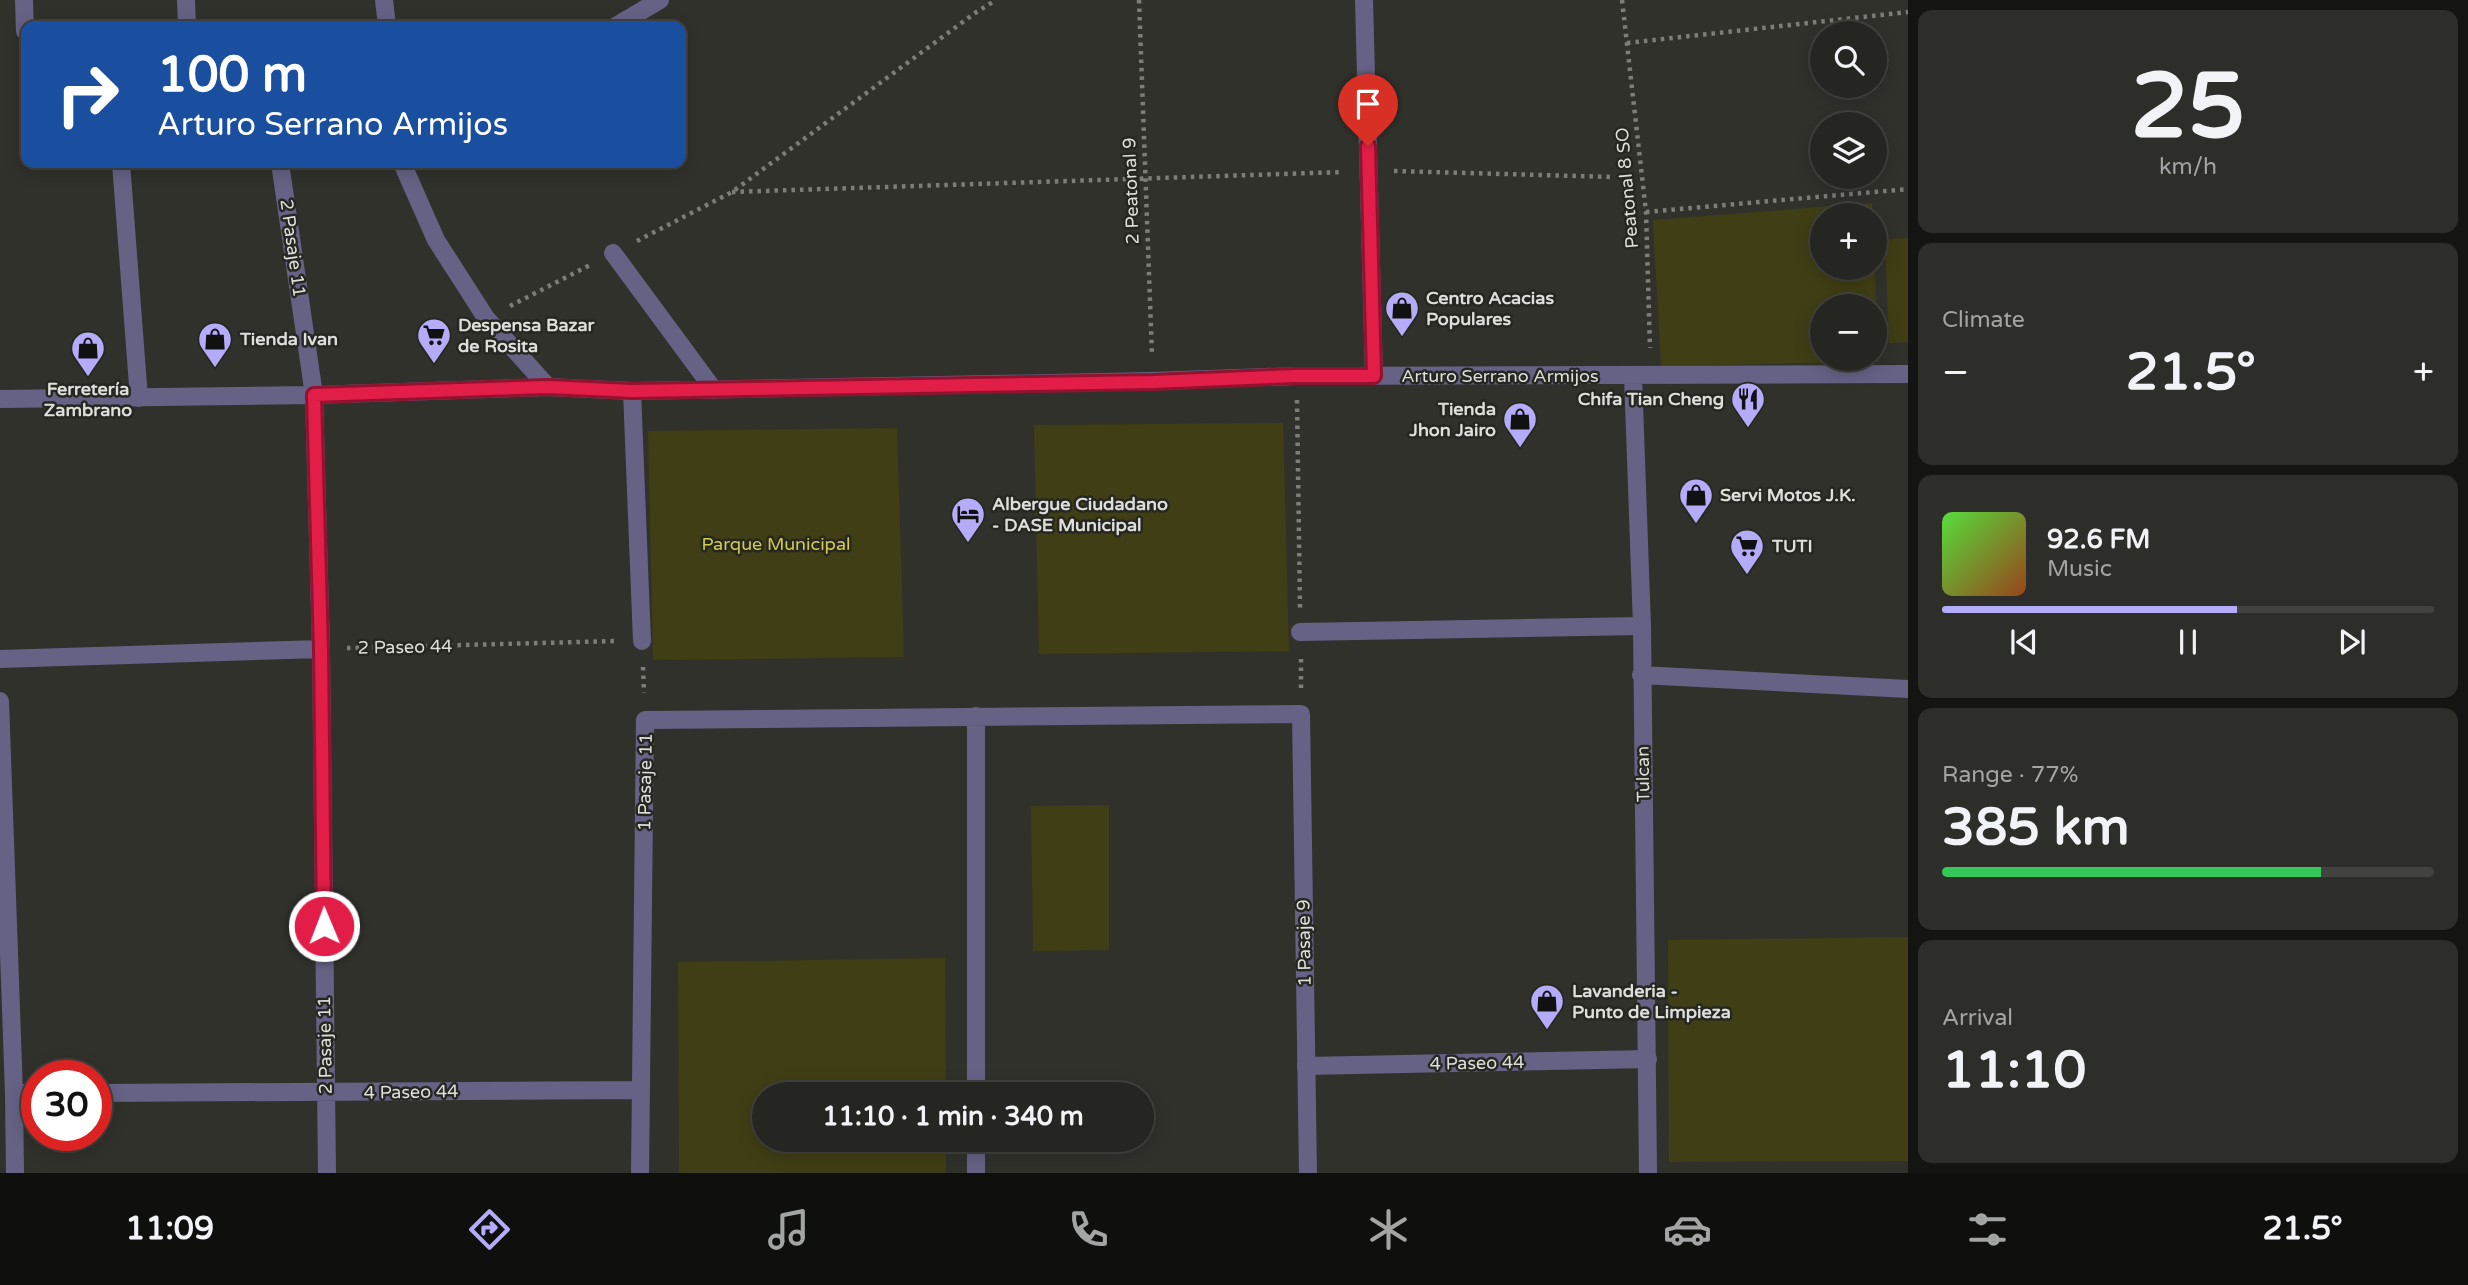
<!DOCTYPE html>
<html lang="en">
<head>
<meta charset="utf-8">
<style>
  body { margin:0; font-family:"Varela Round",sans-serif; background:#2d2d2a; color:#f1f3f6; height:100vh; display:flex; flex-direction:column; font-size:26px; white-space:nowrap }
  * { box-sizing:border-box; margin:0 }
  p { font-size:23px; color:#a3a5a5 }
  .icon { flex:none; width:38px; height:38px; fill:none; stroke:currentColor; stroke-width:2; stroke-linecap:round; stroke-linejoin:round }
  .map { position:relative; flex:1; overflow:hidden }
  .panel { display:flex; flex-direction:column; gap:10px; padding:10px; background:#141412; width:560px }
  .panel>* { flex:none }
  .hud { position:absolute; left:21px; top:21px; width:665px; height:147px; border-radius:14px; box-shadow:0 4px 18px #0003,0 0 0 2px #42423f; background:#1a4fa0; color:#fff; overflow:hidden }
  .fabs { position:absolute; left:1810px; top:21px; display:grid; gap:14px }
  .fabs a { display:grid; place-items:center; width:77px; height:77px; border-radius:50%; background:#252521; box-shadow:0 4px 18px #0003,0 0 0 2px #42423f; font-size:35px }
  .speed { position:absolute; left:21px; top:1060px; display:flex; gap:14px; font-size:35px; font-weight:700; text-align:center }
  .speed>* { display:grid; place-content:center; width:91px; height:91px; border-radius:50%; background:#252521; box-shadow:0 4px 18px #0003,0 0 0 2px #42423f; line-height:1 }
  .speed .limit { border:10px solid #d22; background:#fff; color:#111 }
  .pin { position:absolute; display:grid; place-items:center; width:60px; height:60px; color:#fff; margin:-72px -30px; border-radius:50% 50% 50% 0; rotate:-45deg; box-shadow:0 0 7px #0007 }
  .pin .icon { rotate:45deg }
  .me { position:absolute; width:77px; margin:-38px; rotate:359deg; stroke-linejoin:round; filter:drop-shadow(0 0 5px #0008) }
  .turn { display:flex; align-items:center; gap:24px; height:147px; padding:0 21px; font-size:32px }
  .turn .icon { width:91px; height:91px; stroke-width:2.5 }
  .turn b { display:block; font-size:49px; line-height:60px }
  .big { font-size:52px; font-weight:700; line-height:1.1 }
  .panel .widget { flex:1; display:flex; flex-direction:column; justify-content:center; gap:10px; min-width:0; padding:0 24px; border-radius:14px; background:#2d2d2a }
  .panel .dial { align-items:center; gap:0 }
  .dial b { font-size:91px; line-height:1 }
  .song { display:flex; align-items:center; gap:21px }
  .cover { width:84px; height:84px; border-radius:10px; background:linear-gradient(135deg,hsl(110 70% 55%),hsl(20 70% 35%)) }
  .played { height:7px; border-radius:4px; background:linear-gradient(90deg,#b4acf9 60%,#42423f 60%) }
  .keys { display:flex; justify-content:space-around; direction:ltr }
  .heat { display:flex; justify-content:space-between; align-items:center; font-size:38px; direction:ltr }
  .charge { height:10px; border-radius:5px; background:linear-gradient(90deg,#34c759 77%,#42423f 0) }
  .trip { position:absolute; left:752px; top:1082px; width:402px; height:70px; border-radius:35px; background:#252521; box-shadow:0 4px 18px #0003,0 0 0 2px #42423f; font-weight:700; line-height:70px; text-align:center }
  .tabs { display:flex; height:112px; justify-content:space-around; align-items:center; background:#0f0f0d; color:#a3a5a5 }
  .tabs .icon { width:49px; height:49px }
  .tabs .active { color:#b4acf9 }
  .tabs b { font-size:32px; color:#f1f3f6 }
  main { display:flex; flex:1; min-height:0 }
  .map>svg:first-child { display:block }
</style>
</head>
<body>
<main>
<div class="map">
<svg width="1908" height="1173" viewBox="0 0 1908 1173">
  <rect width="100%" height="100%" fill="#31312c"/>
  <!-- green -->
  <path fill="#403e14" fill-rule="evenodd" d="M1872,203V215H1822V268H1874V256L1879,362L1661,366L1653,220ZM1874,306V359H1822V306Z
    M1908,238V342L1889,343L1885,239Z
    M1283,423L1289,651L1039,654L1034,425Z
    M897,428L904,657L653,660L648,431Z
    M1109,805V950L1033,951L1031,806Z
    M1908,937V1161L1669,1162L1668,940Z
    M945,958L946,1094H765V1139H946V1173H679L678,962Z"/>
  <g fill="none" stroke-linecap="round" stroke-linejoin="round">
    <!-- path -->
    <path stroke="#7d7d79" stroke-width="4.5" stroke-dasharray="3.5 5" stroke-linecap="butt" d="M1139,0L1152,356
      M1622,0L1646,212L1650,348
      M1627,43L1908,12
      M1394,171L1614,177
      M732,192L1343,172
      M1646,212L1908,189
      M637,241L732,192L975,13L996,0
      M510,306L592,264
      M1297,400L1300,608
      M347,648L618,641
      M1301,659V688
      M643,667L644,693"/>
    <!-- pedestrian -->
    <path stroke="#656285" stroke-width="18" d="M632,391L642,641
      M1300,632L1642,626
      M1306,1066L1648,1059"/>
    <!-- minor -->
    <path stroke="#656285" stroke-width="18" d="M24,0L25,31
      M186,0L187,26
      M384,0L387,26
      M1364,0L1374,376
      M616,26L660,0
      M121,163L139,398
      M280,163L314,395L321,649L327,1173
      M402,163L436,240L486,318L548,387
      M613,253L714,390
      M1633,376L1642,626L1648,1173
      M0,399L314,395L548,387L632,391L1153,381L1296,376L1908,374
      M0,659L321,649
      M1641,675L1908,689
      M0,701L14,1093L15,1173
      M14,1093H37
      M96,1093L641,1090
      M976,1094V716
      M640,1173L645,720L1301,714L1308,1173
      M976,1173V1139"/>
  </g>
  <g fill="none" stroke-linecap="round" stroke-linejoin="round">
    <!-- route casing -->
    <g stroke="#92132f" stroke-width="18">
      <path id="route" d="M324,926L321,649L314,395L548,387L632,391L1153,382L1296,376H1374L1368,146"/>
    </g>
    <!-- route -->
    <use href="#route" stroke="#e11d48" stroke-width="12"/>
  </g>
  <!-- icons -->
  <defs>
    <g id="shop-pin" transform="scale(1.75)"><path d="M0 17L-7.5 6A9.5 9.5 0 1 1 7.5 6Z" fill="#b4acf9" stroke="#272722"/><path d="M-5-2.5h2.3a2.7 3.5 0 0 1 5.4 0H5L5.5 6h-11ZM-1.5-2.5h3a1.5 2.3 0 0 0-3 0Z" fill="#111"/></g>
    <g id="supermarket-pin" transform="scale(1.75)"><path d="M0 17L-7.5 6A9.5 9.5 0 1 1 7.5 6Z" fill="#b4acf9" stroke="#272722"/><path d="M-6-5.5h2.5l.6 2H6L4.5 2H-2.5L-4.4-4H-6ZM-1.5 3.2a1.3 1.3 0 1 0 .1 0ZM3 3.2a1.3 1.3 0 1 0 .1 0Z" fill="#111"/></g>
    <g id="restaurant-pin" transform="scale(1.75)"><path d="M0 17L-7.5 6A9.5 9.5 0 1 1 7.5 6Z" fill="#b4acf9" stroke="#272722"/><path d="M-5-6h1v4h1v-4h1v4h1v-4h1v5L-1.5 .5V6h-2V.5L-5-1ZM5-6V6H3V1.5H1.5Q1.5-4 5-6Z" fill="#111"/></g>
    <g id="hotel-pin" transform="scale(1.75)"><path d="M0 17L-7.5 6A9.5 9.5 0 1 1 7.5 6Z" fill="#b4acf9" stroke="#272722"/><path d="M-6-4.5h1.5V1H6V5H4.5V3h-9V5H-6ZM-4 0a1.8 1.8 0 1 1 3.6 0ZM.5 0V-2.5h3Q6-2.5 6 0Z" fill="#111"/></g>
  </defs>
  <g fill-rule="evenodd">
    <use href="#shop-pin" x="1402" y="308"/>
    <use href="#supermarket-pin" x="434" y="335"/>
    <use href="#shop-pin" x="215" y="339"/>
    <use href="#shop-pin" x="88" y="348"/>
    <use href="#restaurant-pin" x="1748" y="399"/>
    <use href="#shop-pin" x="1520" y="419"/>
    <use href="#shop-pin" x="1696" y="495"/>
    <use href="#hotel-pin" x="968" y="514"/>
    <use href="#supermarket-pin" x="1747" y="546"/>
    <use href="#shop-pin" x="1547" y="1001"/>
  </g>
  <g text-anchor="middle" stroke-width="5" stroke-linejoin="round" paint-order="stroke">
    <!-- street labels -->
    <g font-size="18" fill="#dededb" stroke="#272722">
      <text transform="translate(1627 188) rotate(-95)" y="6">Peatonal 8 SO</text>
      <text transform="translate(1131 191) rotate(-92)" y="6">2 Peatonal 9</text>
      <text transform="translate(293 248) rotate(82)" y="6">2 Pasaje 11</text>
      <text x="1500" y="382">Arturo Serrano Armijos</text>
      <text transform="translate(405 647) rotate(-1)" y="6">2 Paseo 44</text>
      <text transform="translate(1643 774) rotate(-91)" y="6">Tulcan</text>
      <text transform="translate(645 782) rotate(-89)" y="6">1 Pasaje 11</text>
      <text transform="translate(1304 943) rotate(-91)" y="6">1 Pasaje 9</text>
      <text transform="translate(325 1045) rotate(-91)" y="6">2 Pasaje 11</text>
      <text transform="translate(1477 1063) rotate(-1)" y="6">4 Paseo 44</text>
      <text transform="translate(411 1092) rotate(-1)" y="6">4 Paseo 44</text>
    </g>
    <!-- poi labels -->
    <g font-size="18" font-weight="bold" fill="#dededb" stroke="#272722" text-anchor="start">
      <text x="1426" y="304">Centro Acacias<tspan x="1426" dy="21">Populares</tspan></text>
      <text x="458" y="331">Despensa Bazar<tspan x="458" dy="21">de Rosita</tspan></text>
      <text x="240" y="345">Tienda Ivan</text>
      <text x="88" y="395" text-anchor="middle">Ferretería<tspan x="88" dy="21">Zambrano</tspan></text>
      <text x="1724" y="405" text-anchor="end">Chifa Tian Cheng</text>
      <text x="1496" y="415" text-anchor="end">Tienda<tspan x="1496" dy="21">Jhon Jairo</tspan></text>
      <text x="1720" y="501">Servi Motos J.K.</text>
      <text x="992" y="510">Albergue Ciudadano<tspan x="992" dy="21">- DASE Municipal</tspan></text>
      <text x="1772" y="552">TUTI</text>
      <text x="1572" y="997">Lavanderia -<tspan x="1572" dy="21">Punto de Limpieza</tspan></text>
    </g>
    <!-- park labels -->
    <g font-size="18" fill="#d2cd49" stroke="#272722">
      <text x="776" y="550">Parque Municipal</text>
    </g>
  </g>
</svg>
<div class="fabs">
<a><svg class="icon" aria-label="search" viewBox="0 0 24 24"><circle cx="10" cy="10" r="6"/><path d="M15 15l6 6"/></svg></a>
<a><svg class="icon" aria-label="layers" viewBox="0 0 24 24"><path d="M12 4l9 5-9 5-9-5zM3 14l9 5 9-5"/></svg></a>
<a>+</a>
<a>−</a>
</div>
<div class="speed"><div class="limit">30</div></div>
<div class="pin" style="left:1368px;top:146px;background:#d93025"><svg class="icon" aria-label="arrive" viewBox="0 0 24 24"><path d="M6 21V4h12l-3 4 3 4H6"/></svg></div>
<svg class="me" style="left:324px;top:926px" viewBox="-20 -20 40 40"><circle r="17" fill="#e11d48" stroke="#fff" stroke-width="3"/><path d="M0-11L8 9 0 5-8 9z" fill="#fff"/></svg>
<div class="trip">11:10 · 1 min · 340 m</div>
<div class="hud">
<div class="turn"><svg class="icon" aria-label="right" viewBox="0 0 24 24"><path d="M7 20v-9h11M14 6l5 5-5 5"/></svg><div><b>100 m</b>Arturo Serrano Armijos</div></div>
</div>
</div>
<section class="panel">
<div class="widget dial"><b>25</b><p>km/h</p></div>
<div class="widget"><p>Climate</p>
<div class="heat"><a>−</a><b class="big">21.5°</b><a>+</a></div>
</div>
<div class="widget">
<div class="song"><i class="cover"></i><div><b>92.6 FM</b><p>Music</p></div></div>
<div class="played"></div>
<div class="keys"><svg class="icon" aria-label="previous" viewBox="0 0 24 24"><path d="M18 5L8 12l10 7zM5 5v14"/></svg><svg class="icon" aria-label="pause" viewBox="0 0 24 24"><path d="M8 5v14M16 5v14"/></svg><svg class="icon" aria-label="next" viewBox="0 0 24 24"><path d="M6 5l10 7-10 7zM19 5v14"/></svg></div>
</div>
<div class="widget"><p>Range · 77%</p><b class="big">385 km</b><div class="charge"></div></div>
<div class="widget"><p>Arrival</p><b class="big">11:10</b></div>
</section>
</main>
<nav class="tabs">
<b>11:09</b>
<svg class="icon active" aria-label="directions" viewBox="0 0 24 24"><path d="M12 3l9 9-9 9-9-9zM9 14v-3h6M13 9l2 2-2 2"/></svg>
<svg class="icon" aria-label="music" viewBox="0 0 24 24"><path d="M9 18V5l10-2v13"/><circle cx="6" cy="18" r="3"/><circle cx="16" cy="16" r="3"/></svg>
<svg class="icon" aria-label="phone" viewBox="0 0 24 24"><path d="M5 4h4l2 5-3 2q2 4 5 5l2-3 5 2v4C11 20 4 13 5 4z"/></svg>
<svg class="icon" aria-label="climate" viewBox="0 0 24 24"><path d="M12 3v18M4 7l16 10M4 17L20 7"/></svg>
<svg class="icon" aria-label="car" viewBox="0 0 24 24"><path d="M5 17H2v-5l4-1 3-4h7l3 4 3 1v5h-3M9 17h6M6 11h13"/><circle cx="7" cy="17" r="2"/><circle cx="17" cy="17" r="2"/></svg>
<svg class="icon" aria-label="filters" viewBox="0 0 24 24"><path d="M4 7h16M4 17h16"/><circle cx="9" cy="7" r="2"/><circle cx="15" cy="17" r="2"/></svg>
<b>21.5°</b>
</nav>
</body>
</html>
